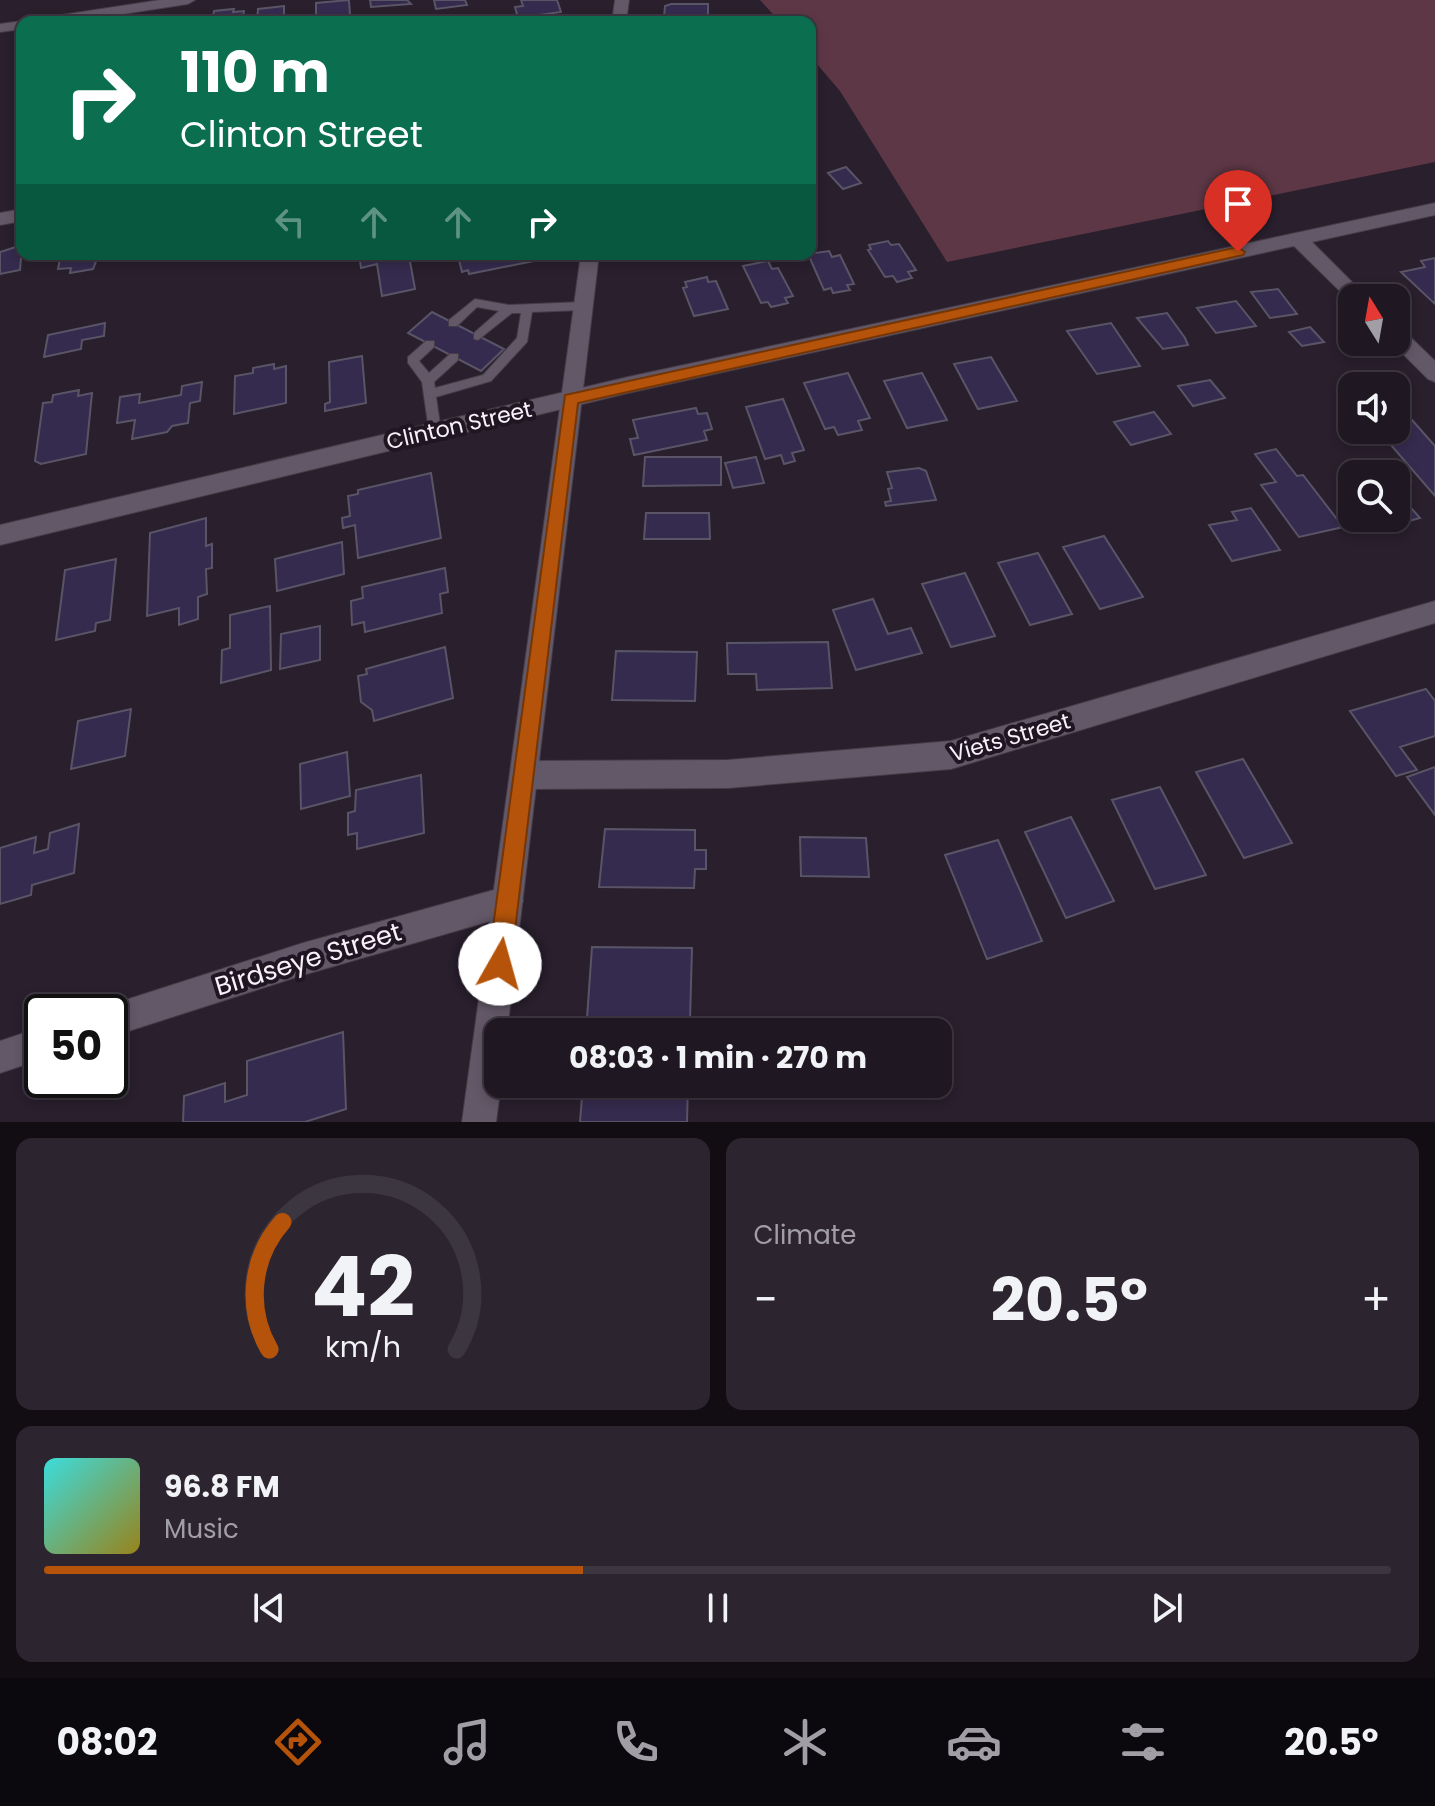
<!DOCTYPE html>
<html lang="en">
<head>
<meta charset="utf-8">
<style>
  body { margin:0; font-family:Poppins,sans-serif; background:#2c242f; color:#f1f3f6; height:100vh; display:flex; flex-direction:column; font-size:30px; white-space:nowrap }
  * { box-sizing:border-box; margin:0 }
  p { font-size:26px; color:#a19fa5 }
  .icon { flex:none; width:44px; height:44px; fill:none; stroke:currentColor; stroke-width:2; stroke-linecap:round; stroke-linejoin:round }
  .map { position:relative; height:1122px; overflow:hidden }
  .panel { display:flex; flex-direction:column; gap:16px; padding:16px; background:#110d13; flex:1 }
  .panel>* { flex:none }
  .guide { position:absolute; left:16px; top:16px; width:800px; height:244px; border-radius:16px; box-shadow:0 4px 12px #0003,0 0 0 2px #3c3640; background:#0b6e4f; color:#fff; overflow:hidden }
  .needle { width:52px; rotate:349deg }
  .buttons { position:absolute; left:1338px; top:284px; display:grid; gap:16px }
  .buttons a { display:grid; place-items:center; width:72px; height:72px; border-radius:16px; background:#1f1722; box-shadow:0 4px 12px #0003,0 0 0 2px #3c3640; font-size:40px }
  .speed { position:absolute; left:24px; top:994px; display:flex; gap:16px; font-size:40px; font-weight:700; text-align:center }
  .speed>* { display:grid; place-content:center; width:104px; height:104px; border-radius:50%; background:#1f1722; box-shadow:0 4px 12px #0003,0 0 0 2px #3c3640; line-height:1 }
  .speed .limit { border:4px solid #111; border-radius:12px; background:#fff; color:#111 }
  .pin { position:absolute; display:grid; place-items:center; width:68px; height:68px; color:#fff; margin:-82px -34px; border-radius:50% 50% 50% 0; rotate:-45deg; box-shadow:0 0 8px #0007 }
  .pin .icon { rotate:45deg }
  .me { position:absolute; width:88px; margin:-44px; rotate:7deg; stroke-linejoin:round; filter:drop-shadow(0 0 6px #0008) }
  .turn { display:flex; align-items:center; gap:28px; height:168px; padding:0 32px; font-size:36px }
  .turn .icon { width:104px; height:104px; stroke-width:2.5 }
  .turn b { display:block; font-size:56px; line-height:68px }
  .lanes { display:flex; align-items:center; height:76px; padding:0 32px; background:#0003; justify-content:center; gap:40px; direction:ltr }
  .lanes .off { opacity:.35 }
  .big { font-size:60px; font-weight:700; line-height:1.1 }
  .panel .tile { flex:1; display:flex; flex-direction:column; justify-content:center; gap:12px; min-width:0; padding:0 28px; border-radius:16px; background:#2c242f }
  .panel .dial { align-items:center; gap:0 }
  .dial svg { height:208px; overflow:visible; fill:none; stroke:#3c3640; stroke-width:7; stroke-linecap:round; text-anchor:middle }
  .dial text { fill:#f1f3f6; stroke:none }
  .song { display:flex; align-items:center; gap:24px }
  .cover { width:96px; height:96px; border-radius:12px; background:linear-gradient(135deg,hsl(180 70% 55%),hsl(50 70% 35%)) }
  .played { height:8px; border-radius:4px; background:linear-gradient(90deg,#b45309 40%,#3c3640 40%) }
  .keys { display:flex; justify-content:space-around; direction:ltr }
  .heat { display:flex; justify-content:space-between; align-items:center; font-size:44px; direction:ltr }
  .panel .tiles { flex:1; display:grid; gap:16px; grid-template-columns:1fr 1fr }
  .tile:last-child { grid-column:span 2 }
  .trip { position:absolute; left:484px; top:1018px; width:468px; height:80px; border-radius:16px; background:#1f1722; box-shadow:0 4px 12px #0003,0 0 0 2px #3c3640; font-weight:700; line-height:80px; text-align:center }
  .menu { display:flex; height:128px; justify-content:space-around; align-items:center; background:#0c090e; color:#a19fa5 }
  .menu .icon { width:56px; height:56px }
  .menu .selected { color:#b45309 }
  .menu b { font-size:36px; color:#f1f3f6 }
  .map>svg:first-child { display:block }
</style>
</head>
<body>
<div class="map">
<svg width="1435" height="1122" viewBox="0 0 1435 1122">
  <rect width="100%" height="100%" fill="#291f2d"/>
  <!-- green -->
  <path fill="#5d3745" d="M760,0H1435V162L947,262L840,91L810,56V22H780Z"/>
  <!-- building -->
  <path fill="#352b4e" stroke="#595567" stroke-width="2" d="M349,0L350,15L316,17V3Z
    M370,0H407L411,4L371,7Z
    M434,0H465L467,5L436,9Z
    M521,0H557L561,12L518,18L515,7L523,6Z
    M671,4H708V17H664L665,6Z
    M284,6V22H257L258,9Z
    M234,9L233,12L244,11L242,22H212L214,11Z
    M846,167L861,183L843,189L828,173Z
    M888,241L891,245L899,244L916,270L908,272L912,278L897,282L893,276L885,277L868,250L871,249L869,245Z
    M22,245L20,270L0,274V252Z
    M829,251L832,257L840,255L854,284L847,285L850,290L833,293L831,288L824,290L808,254Z
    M61,254H99L93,269L70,273L71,268L58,269Z
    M359,254H420L409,256L415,289L382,296L377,264L361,268Z
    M464,254H532L534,261L469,274L468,270L462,272L459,260L466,259Z
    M1435,258V304L1401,272L1425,267L1421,261Z
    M768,261L772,269L778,268L793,296L785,298L788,303L771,307L768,302L761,303L743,266Z
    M707,277L708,282L716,281L728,309L694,316L683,288L687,287L685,282Z
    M1278,289L1297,314L1270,318L1251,292Z
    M1236,301L1256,326L1216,333L1197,308Z
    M432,312L504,349L481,371L408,333Z
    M1167,313L1185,338L1188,345L1163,349L1137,318Z
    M105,323L104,336L82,340L81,349L44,357L48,335Z
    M1111,323L1140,366L1097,374L1067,331Z
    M1310,327L1324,342L1302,346L1289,332Z
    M362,356L366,403L325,411V404L330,402L329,362Z
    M991,357L1017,401L978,409L954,364Z
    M274,364V369L286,366V403L234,414L235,376L253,373V368Z
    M848,373L870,418L858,421L862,430L838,435L834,427L825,429L804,383Z
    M922,373L947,420L907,428L884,381Z
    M1210,380L1225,398L1193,406L1178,386Z
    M202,382L200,401L190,403L188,423L172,426L167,432L132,439L135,420L117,423L120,397L140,394L139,403L181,395L182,386Z
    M79,390L78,396L92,393L86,454L41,464L35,461L43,403L52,402L53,395Z
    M783,399L804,450L792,453L795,461L784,464L781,455L765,459L746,407Z
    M696,408L698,414L707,413L712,429L704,431L707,440L634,455L630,439L638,438L633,420Z
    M1154,412L1171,434L1131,445L1114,422Z
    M1412,420L1435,446V496L1378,430H1396V423Z
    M1276,449L1297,476L1303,475L1343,527L1299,537L1261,485L1276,482L1255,454Z
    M645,457H721V485L643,486Z
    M756,457L764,483L733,488L725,463Z
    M1394,463L1411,481L1396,486V474L1358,473Z
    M919,468L926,471L936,500L886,506L885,502L891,501L888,489L892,488L887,472Z
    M431,473L441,538L358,558L355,525L343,528L342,518L350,516L348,496L358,494V490Z
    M1396,491L1420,518L1394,525L1389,519L1375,523L1371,518H1396Z
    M1251,508L1280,550L1232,561L1209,525L1237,520L1232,512Z
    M646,513H709L710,539H644Z
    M206,518V546L212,544V568L206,569L207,594L198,597V619L179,625V608L147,616L150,533Z
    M1104,536L1143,597L1100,609L1063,547Z
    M342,542L344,574L277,591L275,559Z
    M1038,553L1072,614L1030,625L998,563Z
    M116,559L110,620L96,623L95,631L56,640L65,570Z
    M445,568L448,592L440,594L442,613L365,632L364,622L352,625L351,601L363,598L362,587Z
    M965,573L995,636L951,647L922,584Z
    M873,599L888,634L911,628L922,653L856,670L833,610Z
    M270,606L271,670L221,683L222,650L230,648V615Z
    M320,626V660L280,669L281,634Z
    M828,642L832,688L757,690L756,674H728L727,643Z
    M445,647L453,698L374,721L372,710L361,702L358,676L367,674L366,669Z
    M616,651L697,652L695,701L612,700Z
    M1426,689L1435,701V736L1400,747L1417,770L1396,776L1350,711Z
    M131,709L125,756L71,769L78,721Z
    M347,752L350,796L301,809L300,764Z
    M1243,759L1292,843L1244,858L1196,772Z
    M1435,767V815L1407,777Z
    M421,775L424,833L357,849V833L348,835V813L355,811L356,790Z
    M1160,787L1206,875L1155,889L1112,800Z
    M1071,817L1114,901L1066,918L1025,832Z
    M79,824L74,873L32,885L31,895L0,904V848L36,837L34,853L48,849L50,833Z
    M605,829L695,830V850H706V869H695L694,888L599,887Z
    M800,837L866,838L869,877L801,876Z
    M998,840L1042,941L987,959L945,855Z
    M592,947L692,948L690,1020L587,1018Z
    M343,1032L346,1109L305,1122H183L184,1096L225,1083V1102L247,1095V1061Z
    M583,1084H688L687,1122H580Z"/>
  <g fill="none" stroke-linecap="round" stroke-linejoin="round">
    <!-- lane casing -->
    <g stroke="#453c47" stroke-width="2">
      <path id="lane" d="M475,299L509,305L583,302L589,306L583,310L532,312L527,342L491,381L436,397L441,431L435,436L429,431L422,382L408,363V357L426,341H434V347L419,361L429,373L450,354H458V360L434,382L435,388L483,375L517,338L521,313H512L478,340L474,339V333L499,311L477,307L457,326H449V320Z"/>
    </g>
    <!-- street casing -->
    <g stroke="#453c47" stroke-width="2">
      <path id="street" d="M160,0H195L188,4L71,22H35L42,18Z
        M22,21L27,22H22V29L0,32V24Z
        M1435,203V215L1312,242L1368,298H1352V303L1294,246L628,393L0,545V525L628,377Z
        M22,209V221L0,225V213Z
        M1396,328L1403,330L1435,361V382L1428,379L1391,342H1396Z
        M1435,601V623L951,769L728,788L524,789L514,785L510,775L514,765L524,761L728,760L951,741Z
        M508,886L519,890L523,901L519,912L508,916L303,975L110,1037V1012H98L110,1005L303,943Z
        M42,1027V1059L0,1073V1041Z"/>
    </g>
    <!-- secondary casing -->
    <g stroke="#453c47" stroke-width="2">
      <path id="secondary" d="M615,0H629L626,22H612Z
        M581,254H599L507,1032H498V1084H501L496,1122H462Z"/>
    </g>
    <!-- lane -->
    <use href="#lane" fill="#635868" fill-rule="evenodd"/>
    <!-- street -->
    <use href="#street" fill="#635868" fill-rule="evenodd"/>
    <!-- secondary -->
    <use href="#secondary" fill="#635868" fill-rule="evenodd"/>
  </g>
  <!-- route -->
  <path fill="#b45309" stroke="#753606" stroke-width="2" d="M1238,247L1245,252L1243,255L578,403L511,964L508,973L500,976L491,973L488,964L565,395Z"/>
  <g text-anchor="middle" stroke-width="8" stroke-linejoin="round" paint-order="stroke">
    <!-- street labels -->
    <g font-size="22" fill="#f8f1fa" stroke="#1f1623">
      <text transform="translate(459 425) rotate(-13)" y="8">Clinton Street</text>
      <text transform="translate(1010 737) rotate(-16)" y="8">Viets Street</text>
    </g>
    <!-- near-street labels -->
    <g font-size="26" fill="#f8f1fa" stroke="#1f1623">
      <text transform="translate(308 959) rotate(-17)" y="9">Birdseye Street</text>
    </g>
  </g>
</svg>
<div class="buttons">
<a><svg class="needle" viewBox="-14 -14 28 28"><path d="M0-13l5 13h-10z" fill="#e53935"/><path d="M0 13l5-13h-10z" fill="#a19fa5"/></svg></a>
<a><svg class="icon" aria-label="sound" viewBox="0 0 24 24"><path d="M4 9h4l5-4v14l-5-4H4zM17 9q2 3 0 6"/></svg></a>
<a><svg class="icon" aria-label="search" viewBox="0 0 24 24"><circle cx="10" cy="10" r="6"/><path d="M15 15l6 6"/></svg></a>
</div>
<div class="speed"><div class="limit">50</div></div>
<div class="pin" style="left:1238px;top:252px;background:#d93025"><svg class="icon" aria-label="arrive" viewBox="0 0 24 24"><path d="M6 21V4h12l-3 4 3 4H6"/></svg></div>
<svg class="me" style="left:500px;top:964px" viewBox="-20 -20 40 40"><circle r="19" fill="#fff"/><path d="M0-13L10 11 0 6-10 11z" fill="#b45309"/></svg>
<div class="trip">08:03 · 1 min · 270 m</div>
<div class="guide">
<div class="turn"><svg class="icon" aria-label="right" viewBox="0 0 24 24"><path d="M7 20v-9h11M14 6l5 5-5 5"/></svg><div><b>110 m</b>Clinton Street</div></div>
<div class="lanes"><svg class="icon off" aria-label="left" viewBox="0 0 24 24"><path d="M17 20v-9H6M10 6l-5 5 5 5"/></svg><svg class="icon off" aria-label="ahead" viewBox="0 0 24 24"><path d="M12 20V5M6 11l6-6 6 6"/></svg><svg class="icon off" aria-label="ahead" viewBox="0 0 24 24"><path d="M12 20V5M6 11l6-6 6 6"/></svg><svg class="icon" aria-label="right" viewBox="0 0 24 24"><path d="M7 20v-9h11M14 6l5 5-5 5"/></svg></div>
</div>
</div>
<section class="panel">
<div class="tiles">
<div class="tile dial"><svg viewBox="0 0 100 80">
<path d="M14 69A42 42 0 1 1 86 69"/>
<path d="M14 69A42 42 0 0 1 19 20" stroke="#b45309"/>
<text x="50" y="56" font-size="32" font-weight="700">42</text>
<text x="50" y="72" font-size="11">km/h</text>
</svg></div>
<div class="tile"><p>Climate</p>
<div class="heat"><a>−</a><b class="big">20.5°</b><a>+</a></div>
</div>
<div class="tile">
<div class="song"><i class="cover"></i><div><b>96.8 FM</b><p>Music</p></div></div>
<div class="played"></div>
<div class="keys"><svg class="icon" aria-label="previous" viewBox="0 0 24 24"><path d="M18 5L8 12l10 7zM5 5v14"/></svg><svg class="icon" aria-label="pause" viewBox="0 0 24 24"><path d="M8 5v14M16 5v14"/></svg><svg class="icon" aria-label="next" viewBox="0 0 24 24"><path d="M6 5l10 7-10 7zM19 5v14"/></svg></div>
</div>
</div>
</section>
<nav class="menu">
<b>08:02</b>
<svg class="icon selected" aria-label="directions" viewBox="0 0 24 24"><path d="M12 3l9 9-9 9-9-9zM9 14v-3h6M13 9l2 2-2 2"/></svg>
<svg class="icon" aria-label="music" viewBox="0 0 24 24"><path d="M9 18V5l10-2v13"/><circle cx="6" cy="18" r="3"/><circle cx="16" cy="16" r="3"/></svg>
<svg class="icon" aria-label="phone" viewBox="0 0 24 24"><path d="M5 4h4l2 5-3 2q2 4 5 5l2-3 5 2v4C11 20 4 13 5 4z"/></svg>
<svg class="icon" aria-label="climate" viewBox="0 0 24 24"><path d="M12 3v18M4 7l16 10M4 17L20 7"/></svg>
<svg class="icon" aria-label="car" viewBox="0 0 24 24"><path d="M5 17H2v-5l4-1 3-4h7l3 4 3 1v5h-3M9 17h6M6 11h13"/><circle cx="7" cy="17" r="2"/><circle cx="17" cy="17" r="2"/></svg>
<svg class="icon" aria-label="filters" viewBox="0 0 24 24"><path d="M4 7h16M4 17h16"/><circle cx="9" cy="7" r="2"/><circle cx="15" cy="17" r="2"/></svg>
<b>20.5°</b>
</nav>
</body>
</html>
